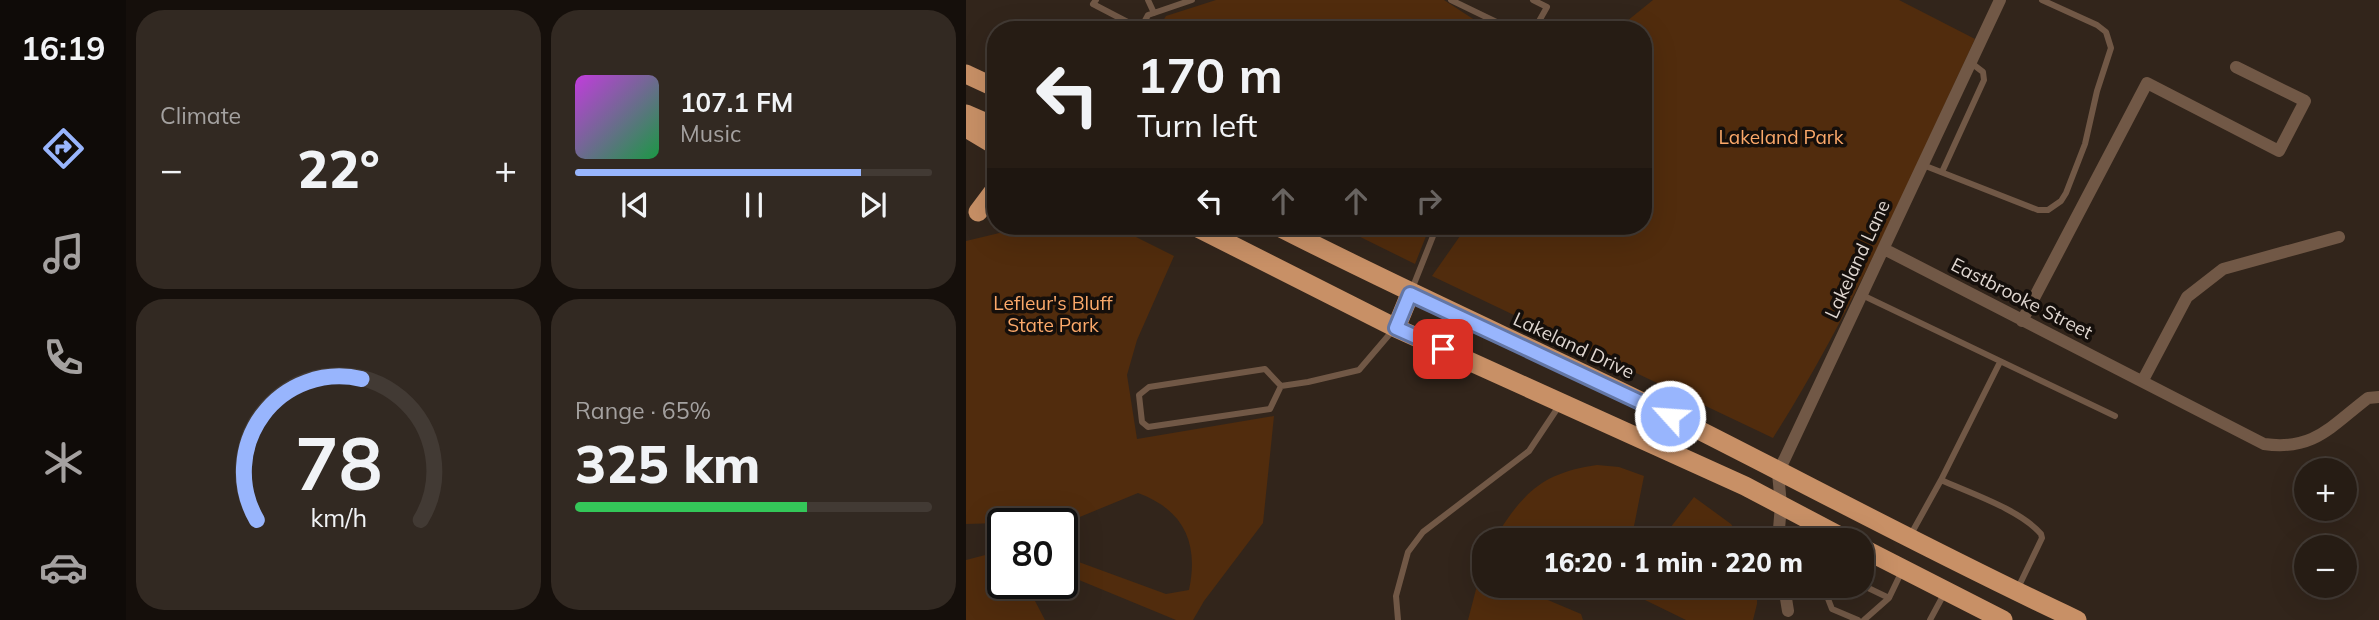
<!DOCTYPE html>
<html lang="en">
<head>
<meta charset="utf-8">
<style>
  body { margin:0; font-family:Mulish,sans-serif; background:#322922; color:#f1f3f6; height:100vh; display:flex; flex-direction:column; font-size:26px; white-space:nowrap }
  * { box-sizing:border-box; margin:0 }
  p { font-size:23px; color:#a4a1a0 }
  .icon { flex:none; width:38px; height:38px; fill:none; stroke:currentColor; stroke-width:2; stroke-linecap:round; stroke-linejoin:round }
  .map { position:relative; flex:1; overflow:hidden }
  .details { display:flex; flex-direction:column; gap:10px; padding:10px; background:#150f0b; width:840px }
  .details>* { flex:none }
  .hud { position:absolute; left:21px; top:21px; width:665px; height:214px; border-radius:28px; box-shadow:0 7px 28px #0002,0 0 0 2px #423a34; background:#261c14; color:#f1f3f6; overflow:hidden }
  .buttons { position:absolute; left:1328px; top:458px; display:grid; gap:14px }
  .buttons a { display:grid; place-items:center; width:63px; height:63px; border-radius:50%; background:#261c14; box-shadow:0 7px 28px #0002,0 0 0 2px #423a34; font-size:35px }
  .speed { position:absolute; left:21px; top:508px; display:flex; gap:14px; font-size:35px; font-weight:700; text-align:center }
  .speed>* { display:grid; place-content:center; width:91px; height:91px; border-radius:50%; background:#261c14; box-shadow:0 7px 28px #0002,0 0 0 2px #423a34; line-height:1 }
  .speed .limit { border:4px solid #111; border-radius:10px; background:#fff; color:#111 }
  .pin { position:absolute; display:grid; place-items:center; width:60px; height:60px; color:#fff; margin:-30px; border-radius:14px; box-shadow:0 4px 10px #0006 }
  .me { position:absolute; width:77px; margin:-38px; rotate:296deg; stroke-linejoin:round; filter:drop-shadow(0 0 5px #0008) }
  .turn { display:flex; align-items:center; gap:24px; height:147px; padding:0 35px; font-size:32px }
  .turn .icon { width:91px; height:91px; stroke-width:2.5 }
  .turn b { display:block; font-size:49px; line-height:60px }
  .lanes { display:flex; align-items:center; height:66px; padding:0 35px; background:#0003; justify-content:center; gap:35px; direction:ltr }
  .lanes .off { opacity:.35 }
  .big { font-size:52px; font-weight:800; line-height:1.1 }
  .details .card { flex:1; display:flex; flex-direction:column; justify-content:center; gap:10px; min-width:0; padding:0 24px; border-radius:28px; background:#322922 }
  .details .dial { align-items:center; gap:0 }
  .dial svg { height:182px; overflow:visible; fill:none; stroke:#423a34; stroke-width:7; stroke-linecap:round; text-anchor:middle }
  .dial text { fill:#f1f3f6; stroke:none }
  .song { display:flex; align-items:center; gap:21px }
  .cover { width:84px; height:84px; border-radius:10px; background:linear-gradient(135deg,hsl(290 70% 55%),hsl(140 70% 35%)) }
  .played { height:7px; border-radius:4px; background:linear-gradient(90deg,#98b5fd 80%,#423a34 80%) }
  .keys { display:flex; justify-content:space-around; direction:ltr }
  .heat { display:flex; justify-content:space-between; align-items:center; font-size:38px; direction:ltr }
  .charge { height:10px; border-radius:5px; background:linear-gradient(90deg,#34c759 65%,#423a34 0) }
  .details .tiles { flex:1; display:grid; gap:10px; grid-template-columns:repeat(2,1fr) }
  .trip { position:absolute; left:506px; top:528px; width:402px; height:70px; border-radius:28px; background:#261c14; box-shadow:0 7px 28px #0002,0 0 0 2px #423a34; font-weight:800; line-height:70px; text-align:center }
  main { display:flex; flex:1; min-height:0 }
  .tabs { display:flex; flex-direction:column; width:126px; justify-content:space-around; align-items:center; background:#0f0b08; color:#a4a1a0 }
  .tabs .icon { width:49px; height:49px }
  .tabs .active { color:#98b5fd }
  .tabs b { font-size:32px; color:#f1f3f6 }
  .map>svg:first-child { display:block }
</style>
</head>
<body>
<main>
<nav class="tabs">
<b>16:19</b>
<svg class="icon active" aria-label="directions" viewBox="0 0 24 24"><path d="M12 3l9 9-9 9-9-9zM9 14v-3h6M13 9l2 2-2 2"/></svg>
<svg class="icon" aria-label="music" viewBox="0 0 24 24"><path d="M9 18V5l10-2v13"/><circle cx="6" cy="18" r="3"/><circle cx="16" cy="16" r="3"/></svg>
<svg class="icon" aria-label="phone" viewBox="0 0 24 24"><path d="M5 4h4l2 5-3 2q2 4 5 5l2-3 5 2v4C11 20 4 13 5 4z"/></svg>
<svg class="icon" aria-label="climate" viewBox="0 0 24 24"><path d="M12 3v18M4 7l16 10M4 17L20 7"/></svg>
<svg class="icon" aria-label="car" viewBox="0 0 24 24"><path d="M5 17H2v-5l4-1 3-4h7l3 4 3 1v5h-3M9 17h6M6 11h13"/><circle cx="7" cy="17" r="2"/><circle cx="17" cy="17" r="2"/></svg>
</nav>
<section class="details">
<div class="tiles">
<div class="card"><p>Climate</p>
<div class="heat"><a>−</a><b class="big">22°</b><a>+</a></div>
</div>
<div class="card">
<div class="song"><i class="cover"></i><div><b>107.1 FM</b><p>Music</p></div></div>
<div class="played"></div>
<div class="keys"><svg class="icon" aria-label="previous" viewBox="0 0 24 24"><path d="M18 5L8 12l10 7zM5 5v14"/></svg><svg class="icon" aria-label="pause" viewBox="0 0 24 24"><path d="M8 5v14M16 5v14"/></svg><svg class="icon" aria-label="next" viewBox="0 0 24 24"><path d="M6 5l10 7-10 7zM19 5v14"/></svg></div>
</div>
<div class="card dial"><svg viewBox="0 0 100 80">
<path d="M14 69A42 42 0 1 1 86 69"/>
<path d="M14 69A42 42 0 0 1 60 7" stroke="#98b5fd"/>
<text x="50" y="56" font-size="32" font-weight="700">78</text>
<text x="50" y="72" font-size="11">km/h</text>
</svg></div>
<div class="card"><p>Range · 65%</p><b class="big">325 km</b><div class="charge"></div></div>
</div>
</section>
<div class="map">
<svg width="1413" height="620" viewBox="0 0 1413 620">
  <rect width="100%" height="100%" fill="#32251b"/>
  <!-- green -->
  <path fill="#512c0d" d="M250,0H478L524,30H191L200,16Z
    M687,0H933L1009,39C946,174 887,312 807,438L466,276L501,226H677V30H650Z
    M62,226H141L154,229L208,256L171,340L161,375L171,439L308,416L297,523L238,601L227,620H210L96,573V559L110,561L200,594L223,590C233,543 218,510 172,493L104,521L0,524V241Z
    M372,226H464L449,264Z
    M631,465L653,467L678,476L667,531L660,529L655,541H554L536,527C562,487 583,472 631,465Z
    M728,497L765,524L776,541H694Z
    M27,553L37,554V583H77L69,601L79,620H0V560Z
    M513,578L518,579V586L571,589L570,595L615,614L617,620H502Z
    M678,586H791V604L787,620H720L679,600L675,593Z"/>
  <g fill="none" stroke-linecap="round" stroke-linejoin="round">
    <!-- service -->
    <path stroke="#715846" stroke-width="6" d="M130,0L127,4L175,29
      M182,0L188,13
      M485,0L547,30
      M567,0L581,7L568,30
      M174,30L182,15L226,0
      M957,165L1072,210H1082L1095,201L1100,193L1119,144L1131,91L1145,48L1140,32L1131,25L1076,0
      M976,172L1018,80L1017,72L1004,62
      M446,289L471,226
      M896,295L1149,416
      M315,386L304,409L182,427L176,422L173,395L183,387L299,369L315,386L342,382L393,370L428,329
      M975,480L1034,362
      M944,536L975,480C1004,493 1055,510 1075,534L1076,538L1051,590
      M896,576L906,556
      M896,585L923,598L935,573
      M857,586L866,609L892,620
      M820,592L842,586
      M432,620L430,596L442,552L457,532L563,451L593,406
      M898,620L923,598
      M964,620L978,594"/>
    <!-- minor -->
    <path stroke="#715846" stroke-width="12" d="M918,249L1298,444C1348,451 1364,427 1402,398L1413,397
      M1056,321L1181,83L1313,151L1339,101L1270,67
      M1177,380L1221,297L1257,269L1373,237
      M812,541L815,505L812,473L1034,0
      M818,586L822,611"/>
    <!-- trunk -->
    <path stroke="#c89066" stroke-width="19" d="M0,74L30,88
      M0,114L30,127
      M0,128L27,144L30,150
      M12,212L30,188
      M228,226L430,328L779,486L883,541
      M311,226C440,292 573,351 703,415C839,483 973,556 1111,620
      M430,328L444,294
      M896,548L1037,620"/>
  </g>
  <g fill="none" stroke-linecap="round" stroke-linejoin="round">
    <!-- route casing -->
    <g stroke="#6376a4" stroke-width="18">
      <path id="route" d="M477,349L430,328L444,294L704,416"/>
    </g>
    <!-- route -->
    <use href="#route" stroke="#98b5fd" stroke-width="12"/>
  </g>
  <g text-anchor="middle" stroke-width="7" stroke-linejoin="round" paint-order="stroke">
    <!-- park labels -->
    <g font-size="19" fill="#fca96a" stroke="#150f0b">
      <text x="815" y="144">Lakeland Park</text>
      <text x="87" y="310">Lefleur's Bluff<tspan x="87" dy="22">State Park</tspan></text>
    </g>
    <!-- street labels -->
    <g font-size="19" fill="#dfd6d0" stroke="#150f0b">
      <text transform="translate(891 259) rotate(-65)" y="7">Lakeland Lane</text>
      <text transform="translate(1056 298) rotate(27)" y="7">Eastbrooke Street</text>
      <text transform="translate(608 345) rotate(25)" y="7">Lakeland Drive</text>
    </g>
  </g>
</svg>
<div class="buttons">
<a>+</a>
<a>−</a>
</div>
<div class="speed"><div class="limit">80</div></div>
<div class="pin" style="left:477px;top:349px;background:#d93025"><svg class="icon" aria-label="arrive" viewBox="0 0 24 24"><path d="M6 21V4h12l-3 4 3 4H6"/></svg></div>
<svg class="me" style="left:704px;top:416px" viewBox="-20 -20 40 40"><circle r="17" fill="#98b5fd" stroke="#fff" stroke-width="3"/><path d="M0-11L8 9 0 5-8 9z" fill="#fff"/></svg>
<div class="trip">16:20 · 1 min · 220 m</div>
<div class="hud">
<div class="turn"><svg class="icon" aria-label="left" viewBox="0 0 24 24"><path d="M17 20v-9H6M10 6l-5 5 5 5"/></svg><div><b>170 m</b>Turn left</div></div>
<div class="lanes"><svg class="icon" aria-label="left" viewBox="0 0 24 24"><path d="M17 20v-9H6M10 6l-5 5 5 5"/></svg><svg class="icon off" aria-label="ahead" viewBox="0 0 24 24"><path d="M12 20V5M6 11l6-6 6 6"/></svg><svg class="icon off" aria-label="ahead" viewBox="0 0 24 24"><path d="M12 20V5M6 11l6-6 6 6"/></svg><svg class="icon off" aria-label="right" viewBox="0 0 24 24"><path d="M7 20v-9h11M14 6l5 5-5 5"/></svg></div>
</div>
</div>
</main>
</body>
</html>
